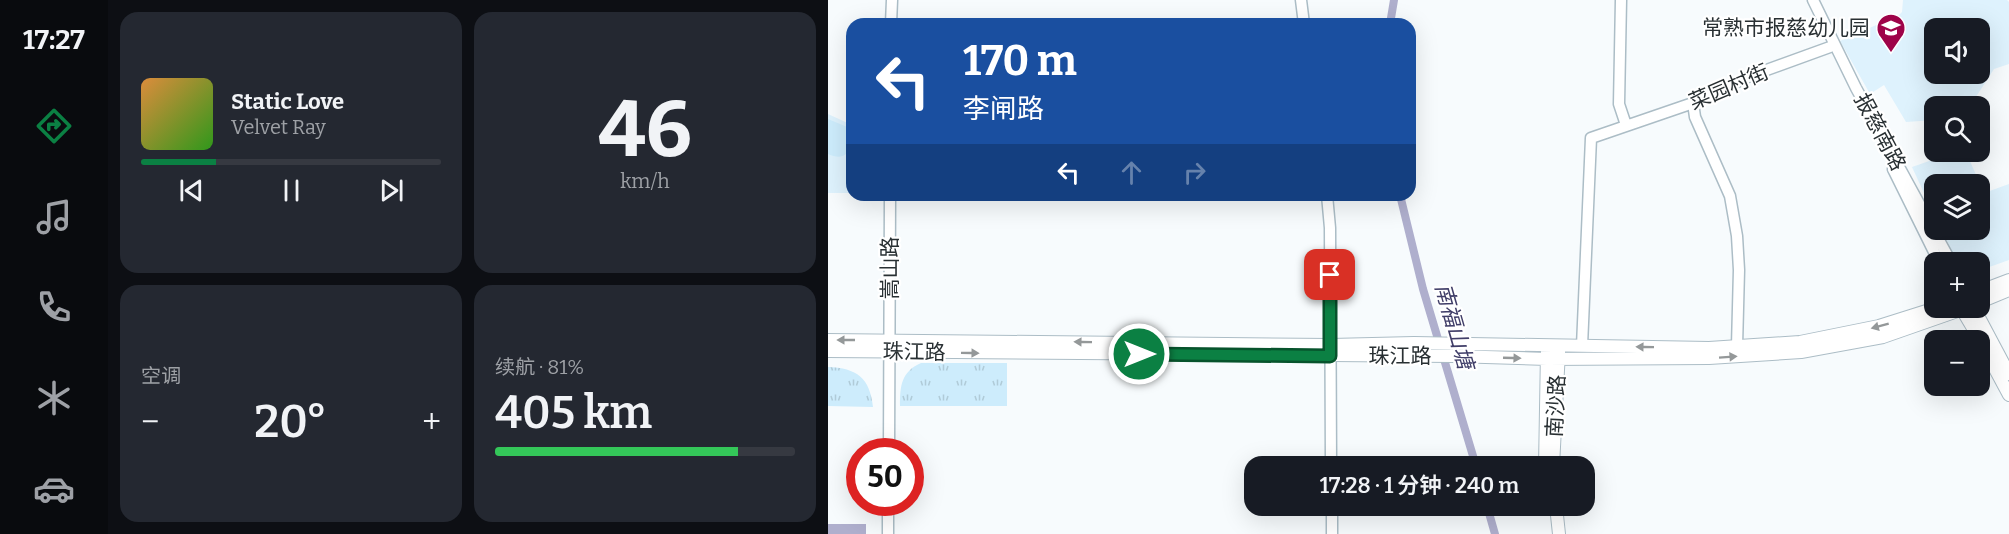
<!DOCTYPE html>
<html lang="zh">
<head>
<meta charset="utf-8">
<style>
  body { margin:0; font-family:Bitter,"Noto Sans SC",serif; background:#242831; color:#f1f3f6; height:100vh; display:flex; flex-direction:column; font-size:22px; white-space:nowrap }
  * { box-sizing:border-box; margin:0 }
  p { font-size:20px; color:#9ea1a6 }
  .icon { flex:none; width:33px; height:33px; fill:none; stroke:currentColor; stroke-width:2; stroke-linecap:round; stroke-linejoin:round }
  .map { position:relative; flex:1; overflow:hidden }
  .sheet { display:flex; flex-direction:column; gap:12px; padding:12px; background:#0d0f14; width:720px }
  .sheet>* { flex:none }
  .top-card { position:absolute; left:18px; top:18px; width:570px; height:183px; border-radius:18px; box-shadow:0 6px 24px #0002; background:#1a4fa0; color:#fff; overflow:hidden }
  .fabs { position:absolute; left:1096px; top:18px; display:grid; gap:12px }
  .fabs a { display:grid; place-items:center; width:66px; height:66px; border-radius:12px; background:#171b24; box-shadow:0 6px 24px #0002; font-size:30px }
  .speed { position:absolute; left:18px; top:438px; display:flex; gap:12px; font-size:30px; font-weight:700; text-align:center }
  .speed>* { display:grid; place-content:center; width:78px; height:78px; border-radius:50%; background:#171b24; box-shadow:0 6px 24px #0002; line-height:1 }
  .speed .limit { border:9px solid #d22; background:#fff; color:#111 }
  .pin { position:absolute; display:grid; place-items:center; width:51px; height:51px; color:#fff; margin:-26px; border-radius:12px; box-shadow:0 3px 9px #0006 }
  .me { position:absolute; width:66px; margin:-33px; rotate:90deg; stroke-linejoin:round; filter:drop-shadow(0 0 4px #0008) }
  .turn { display:flex; align-items:center; gap:21px; height:126px; padding:0 18px; font-size:27px }
  .turn .icon { width:78px; height:78px; stroke-width:2.5 }
  .turn b { display:block; font-size:42px; line-height:51px }
  .lanes { display:flex; align-items:center; height:57px; padding:0 18px; background:#0003; justify-content:center; gap:30px; direction:ltr }
  .lanes .off { opacity:.35 }
  .big { font-size:45px; font-weight:600; line-height:1.1 }
  .sheet .card { flex:1; display:flex; flex-direction:column; justify-content:center; gap:9px; min-width:0; padding:0 21px; border-radius:18px; background:#242831 }
  .sheet .dial { align-items:center; gap:0 }
  .dial b { font-size:78px; line-height:1 }
  .song { display:flex; align-items:center; gap:18px }
  .cover { width:72px; height:72px; border-radius:9px; background:linear-gradient(135deg,hsl(30 70% 55%),hsl(110 70% 35%)) }
  .played { height:6px; border-radius:3px; background:linear-gradient(90deg,#0b8043 25%,#363941 25%) }
  .keys { display:flex; justify-content:space-around; direction:ltr }
  .heat { display:flex; justify-content:space-between; align-items:center; font-size:33px; direction:ltr }
  .charge { height:9px; border-radius:4px; background:linear-gradient(90deg,#34c759 81%,#363941 0) }
  .sheet .tiles { flex:1; display:grid; gap:12px; grid-template-columns:repeat(2,1fr) }
  .trip { position:absolute; left:416px; top:456px; width:351px; height:60px; border-radius:18px; background:#171b24; box-shadow:0 6px 24px #0002; font-weight:600; line-height:60px; text-align:center }
  main { display:flex; flex:1; min-height:0 }
  .tabs { display:flex; flex-direction:column; width:108px; justify-content:space-around; align-items:center; background:#090b0e; color:#9ea1a6 }
  .tabs .icon { width:42px; height:42px }
  .tabs .active { color:#0b8043 }
  .tabs b { font-size:27px; color:#f1f3f6 }
  .map>svg:first-child { display:block }
</style>
</head>
<body>
<main>
<nav class="tabs">
<b>17:27</b>
<svg class="icon active" aria-label="directions" viewBox="0 0 24 24"><path d="M12 3l9 9-9 9-9-9zM9 14v-3h6M13 9l2 2-2 2"/></svg>
<svg class="icon" aria-label="music" viewBox="0 0 24 24"><path d="M9 18V5l10-2v13"/><circle cx="6" cy="18" r="3"/><circle cx="16" cy="16" r="3"/></svg>
<svg class="icon" aria-label="phone" viewBox="0 0 24 24"><path d="M5 4h4l2 5-3 2q2 4 5 5l2-3 5 2v4C11 20 4 13 5 4z"/></svg>
<svg class="icon" aria-label="climate" viewBox="0 0 24 24"><path d="M12 3v18M4 7l16 10M4 17L20 7"/></svg>
<svg class="icon" aria-label="car" viewBox="0 0 24 24"><path d="M5 17H2v-5l4-1 3-4h7l3 4 3 1v5h-3M9 17h6M6 11h13"/><circle cx="7" cy="17" r="2"/><circle cx="17" cy="17" r="2"/></svg>
</nav>
<section class="sheet">
<div class="tiles">
<div class="card">
<div class="song"><i class="cover"></i><div><b>Static Love</b><p>Velvet Ray</p></div></div>
<div class="played"></div>
<div class="keys"><svg class="icon" aria-label="previous" viewBox="0 0 24 24"><path d="M18 5L8 12l10 7zM5 5v14"/></svg><svg class="icon" aria-label="pause" viewBox="0 0 24 24"><path d="M8 5v14M16 5v14"/></svg><svg class="icon" aria-label="next" viewBox="0 0 24 24"><path d="M6 5l10 7-10 7zM19 5v14"/></svg></div>
</div>
<div class="card dial"><b>46</b><p>km/h</p></div>
<div class="card"><p>空调</p>
<div class="heat"><a>−</a><b class="big">20°</b><a>+</a></div>
</div>
<div class="card"><p>续航 · 81%</p><b class="big">405 km</b><div class="charge"></div></div>
</div>
</section>
<div class="map">
<svg width="1181" height="534" viewBox="0 0 1181 534">
  <defs>
    <pattern id="grass-tufts" width="24" height="20" patternUnits="userSpaceOnUse" patternTransform="scale(1.5)"><rect width="24" height="20" fill="#cdecfc"/><path d="M3 7l-1-3M5 7V3M7 7l1-3M15 17l-1-3M17 17v-4M19 17l1-3" fill="none" stroke="#b0cbd8"/></pattern>
  </defs>
  <rect width="100%" height="100%" fill="#f7fbfd"/>
  <!-- built -->
  <path fill="#def2fd" fill-rule="evenodd" d="M1075,0H1179L1181,2V64L1166,69L1142,106H1107V120L1078,122L1056,85L1042,94L1012,41L1071,15L1074,12ZM1107,28H1152V74H1107Z
    M0,114L24,125V193H0Z
    M1127,152H1138L1156,193L1181,184V260L1153,270H1152V262H1129L1114,230H1152V184H1107V217L1084,167Z"/>
  <!-- grass -->
  <path fill="url(#grass-tufts)" d="M93,363H179V406H72C72,386 73,372 93,363Z
    M0,367C29,368 42,378 45,407L0,406Z"/>
  <!-- pitch -->
  <path fill="#cdecfc" d="M0,119L24,129C24,144 22,164 0,154Z"/>
  <!-- water -->
  <path fill="#afafcd" d="M0,524H38V534H0Z"/>
  <g fill="none" stroke-linecap="round" stroke-linejoin="round">
    <!-- canal -->
    <path stroke="#afafcd" stroke-width="8" d="M562,24L566,0
      M572,195L595,289L648,466
      M659,506L667,534"/>
    <!-- minor casing -->
    <g stroke="#acbdc6" stroke-width="13">
      <path id="minor" d="M473,0L476,24
        M793,0L791,104L798,125
        M985,0L1028,88L1123,262
        M63,24L64,0
        M865,103L867,117L902,196L909,236L911,270L909,346
        M1065,169L1111,262
        M499,195L502,228L503,466
        M754,346L763,138L865,103L922,76L1002,47
        M61,452L62,195
        M504,506V534
        M60,534V502"/>
    </g>
    <!-- major casing -->
    <g stroke="#acbdc6" stroke-width="14">
      <path id="major" d="M1152,291L1181,280
        M1152,302L1181,290
        M1133,308L1152,340
        M1146,308L1181,374
        M0,340L503,345L586,343L881,348L972,342L1051,326L1108,308
        M1152,341L1181,395
        M0,351L625,356L719,359L881,358L973,352L1055,337L1138,308
        M717,466L719,351
        M725,466L731,351
        M728,506L731,534"/>
    </g>
    <!-- minor -->
    <use href="#minor" stroke="#fff" stroke-width="10"/>
    <!-- major -->
    <use href="#major" stroke="#fff" stroke-width="12"/>
  </g>
  <!-- one-way arrows -->
  <defs><path id="oneway-solid" d="M-6-.8H1V-3.2L6.5 0L1 3.2V.8H-6Z" transform="scale(1.5)"/></defs>
  <g fill="#949899">
    <use href="#oneway-solid" transform="translate(1052 326) rotate(165)"/>
    <use href="#oneway-solid" transform="translate(18 340) rotate(180)"/>
    <use href="#oneway-solid" transform="translate(255 342) rotate(-179)"/>
    <use href="#oneway-solid" transform="translate(817 347) rotate(-179)"/>
    <use href="#oneway-solid" transform="translate(142 353) rotate(1)"/>
    <use href="#oneway-solid" transform="translate(900 357) rotate(-4)"/>
    <use href="#oneway-solid" transform="translate(684 358) rotate(2)"/>
  </g>
  <g fill="none" stroke-linecap="round" stroke-linejoin="round">
    <!-- route casing -->
    <g stroke="#07532c" stroke-width="15">
      <path id="route" d="M311,354L502,356V275"/>
    </g>
    <!-- route -->
    <use href="#route" stroke="#0b8043" stroke-width="10"/>
  </g>
  <!-- icons -->
  <defs>
    <g id="school-pin" transform="scale(1.5)"><path d="M0 17L-7.5 6A9.5 9.5 0 1 1 7.5 6Z" fill="#9e0349" stroke="#fff"/><path d="M0-5L7-2L0 1L-7-2ZM-4 1L0 2.5L4 1V4Q0 6-4 4Z" fill="#fff"/></g>
  </defs>
  <g fill-rule="evenodd">
    <use href="#school-pin" x="1063" y="28"/>
  </g>
  <g text-anchor="middle" stroke-width="4.5" stroke-linejoin="round" paint-order="stroke">
    <!-- poi labels -->
    <g font-size="21" fill="#293033" stroke="#fff" text-anchor="end">
      <text x="1042" y="35">常熟市报慈幼儿园</text>
    </g>
    <!-- street labels -->
    <g font-size="21" fill="#293033" stroke="#fff">
      <text transform="translate(901 87) rotate(-23)" y="7">菜园村街</text>
      <text transform="translate(1052 132) rotate(62)" y="7">报慈南路</text>
      <text transform="translate(62 268) rotate(-90)" y="7">嵩山路</text>
      <text transform="translate(86 352) rotate(1)" y="7">珠江路</text>
      <text x="572" y="363">珠江路</text>
      <text transform="translate(728 406) rotate(-87)" y="7">南沙路</text>
    </g>
    <!-- water labels -->
    <g font-size="22" font-style="italic" fill="#403e68" stroke="#fff">
      <text transform="translate(627 326) rotate(74)" y="8">南福山塘</text>
    </g>
  </g>
</svg>
<div class="fabs">
<a><svg class="icon" aria-label="sound" viewBox="0 0 24 24"><path d="M4 9h4l5-4v14l-5-4H4zM17 9q2 3 0 6"/></svg></a>
<a><svg class="icon" aria-label="search" viewBox="0 0 24 24"><circle cx="10" cy="10" r="6"/><path d="M15 15l6 6"/></svg></a>
<a><svg class="icon" aria-label="layers" viewBox="0 0 24 24"><path d="M12 4l9 5-9 5-9-5zM3 14l9 5 9-5"/></svg></a>
<a>+</a>
<a>−</a>
</div>
<div class="speed"><div class="limit">50</div></div>
<div class="pin" style="left:502px;top:275px;background:#d93025"><svg class="icon" aria-label="arrive" viewBox="0 0 24 24"><path d="M6 21V4h12l-3 4 3 4H6"/></svg></div>
<svg class="me" style="left:311px;top:354px" viewBox="-20 -20 40 40"><circle r="17" fill="#0b8043" stroke="#fff" stroke-width="3"/><path d="M0-11L8 9 0 5-8 9z" fill="#fff"/></svg>
<div class="trip">17:28 · 1 分钟 · 240 m</div>
<div class="top-card">
<div class="turn"><svg class="icon" aria-label="left" viewBox="0 0 24 24"><path d="M17 20v-9H6M10 6l-5 5 5 5"/></svg><div><b>170 m</b>李闸路</div></div>
<div class="lanes"><svg class="icon" aria-label="left" viewBox="0 0 24 24"><path d="M17 20v-9H6M10 6l-5 5 5 5"/></svg><svg class="icon off" aria-label="ahead" viewBox="0 0 24 24"><path d="M12 20V5M6 11l6-6 6 6"/></svg><svg class="icon off" aria-label="right" viewBox="0 0 24 24"><path d="M7 20v-9h11M14 6l5 5-5 5"/></svg></div>
</div>
</div>
</main>
</body>
</html>
